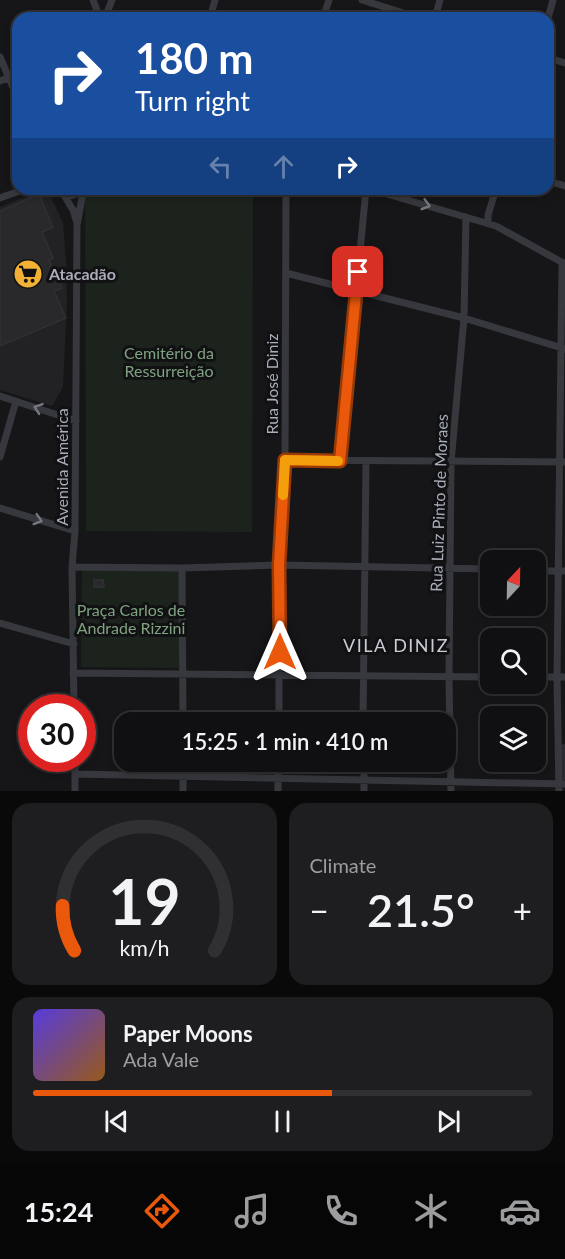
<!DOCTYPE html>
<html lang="en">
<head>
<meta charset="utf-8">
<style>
  body { margin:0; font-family:Lato,sans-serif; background:#1e1e20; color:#f1f3f6; height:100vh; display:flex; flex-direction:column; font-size:22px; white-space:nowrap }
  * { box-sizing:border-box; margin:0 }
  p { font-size:20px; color:#9c9d9f }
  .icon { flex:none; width:33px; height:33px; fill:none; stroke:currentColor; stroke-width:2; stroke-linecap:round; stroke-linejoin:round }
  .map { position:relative; height:791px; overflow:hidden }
  .sheet { display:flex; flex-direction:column; gap:12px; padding:12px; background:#09090a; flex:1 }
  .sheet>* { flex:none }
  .banner { position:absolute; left:12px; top:12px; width:542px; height:183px; border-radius:18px; box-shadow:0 3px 9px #0003,0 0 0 2px #303032; background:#1a4fa0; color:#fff; overflow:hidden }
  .needle { width:39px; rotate:22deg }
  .buttons { position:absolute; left:480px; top:550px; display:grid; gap:12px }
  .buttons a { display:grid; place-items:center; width:66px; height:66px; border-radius:12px; background:#101012; box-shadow:0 3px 9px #0003,0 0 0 2px #303032; font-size:30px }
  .speed { position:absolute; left:18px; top:694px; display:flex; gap:12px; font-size:30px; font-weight:700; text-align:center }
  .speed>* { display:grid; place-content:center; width:78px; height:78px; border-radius:50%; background:#101012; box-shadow:0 3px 9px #0003,0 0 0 2px #303032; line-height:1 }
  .speed .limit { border:9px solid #d22; background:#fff; color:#111 }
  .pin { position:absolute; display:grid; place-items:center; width:51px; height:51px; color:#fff; margin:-26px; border-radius:12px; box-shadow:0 3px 9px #0006 }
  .me { position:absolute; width:66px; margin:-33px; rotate:0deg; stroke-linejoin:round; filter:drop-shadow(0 0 4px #0008) }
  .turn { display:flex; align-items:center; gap:21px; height:126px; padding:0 24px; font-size:27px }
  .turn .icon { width:78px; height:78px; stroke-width:2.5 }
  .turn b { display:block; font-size:42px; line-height:51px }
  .lanes { display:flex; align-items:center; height:57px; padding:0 24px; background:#0003; justify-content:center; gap:30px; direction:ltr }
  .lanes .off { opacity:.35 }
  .big { font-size:45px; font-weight:600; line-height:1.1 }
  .sheet .tile { flex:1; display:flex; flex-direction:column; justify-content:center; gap:9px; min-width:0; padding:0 21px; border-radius:18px; background:#1e1e20 }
  .sheet .dial { align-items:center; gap:0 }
  .dial svg { height:156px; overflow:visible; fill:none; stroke:#303032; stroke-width:7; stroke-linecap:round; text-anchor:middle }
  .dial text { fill:#f1f3f6; stroke:none }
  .song { display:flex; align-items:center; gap:18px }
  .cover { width:72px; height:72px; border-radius:9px; background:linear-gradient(135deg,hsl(250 70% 55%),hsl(30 70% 35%)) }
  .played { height:6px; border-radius:3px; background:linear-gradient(90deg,#ea580c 60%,#303032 60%) }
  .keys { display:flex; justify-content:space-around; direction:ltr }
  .heat { display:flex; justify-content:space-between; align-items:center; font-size:33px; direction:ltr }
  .sheet .tiles { flex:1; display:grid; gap:12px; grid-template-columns:1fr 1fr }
  .tile:last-child { grid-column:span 2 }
  .trip { position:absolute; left:114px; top:712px; width:342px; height:60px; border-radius:18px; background:#101012; box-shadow:0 3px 9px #0003,0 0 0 2px #303032; font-weight:600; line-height:60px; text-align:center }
  .dock { display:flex; height:96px; justify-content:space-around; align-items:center; background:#060607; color:#9c9d9f }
  .dock .icon { width:42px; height:42px }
  .dock .selected { color:#ea580c }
  .dock b { font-size:27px; color:#f1f3f6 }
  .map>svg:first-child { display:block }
</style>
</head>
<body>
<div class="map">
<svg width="565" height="791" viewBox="0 0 565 791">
  <rect width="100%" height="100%" fill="#161618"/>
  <!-- built -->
  <path fill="#222225" d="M39,191L50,195L63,223L66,261L67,299L63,387L52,406L0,390V207Z"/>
  <!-- green -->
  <path fill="#1c231d" d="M85,192L253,194L252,532L86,531Z
    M82,570L180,571L179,668L81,667Z"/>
  <!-- building -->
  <path fill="#29292c" stroke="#303034" stroke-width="1.5" d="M152,189H178V196L152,195Z
    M39,194L53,227L42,232L53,258L49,260L62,288L54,291L66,318L0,346V211Z
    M94,580H103L104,587H94Z
    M562,745H565V779H561Z"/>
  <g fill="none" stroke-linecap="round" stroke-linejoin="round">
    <!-- minor -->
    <path stroke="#37383d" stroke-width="7" d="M93,0L100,18
      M362,0L419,18
      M105,18L112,0
      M210,18L215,0
      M323,18L329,0
      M435,18L440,0
      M548,18L553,0
      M0,57L18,99
      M548,58L565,63
      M0,81L18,74
      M548,181L565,186
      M57,189C64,198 74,198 81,189
      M370,189L496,226L565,264
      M64,195L73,210L77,223
      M0,198L25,189
      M488,223V215L496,189
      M286,273L464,318L565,349
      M0,396L76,421
      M0,457L16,401
      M285,460L565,462
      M340,461L366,189
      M0,508L75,531
      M72,567L182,568L279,565L490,569
      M182,568L183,723
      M536,571H565
      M0,623L74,644
      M73,673L490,677
      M536,677H565
      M74,708L72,567L75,531L77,225L82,198L81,189
      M279,723V565L285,460L286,189
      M363,723L366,462
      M75,759V791
      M364,762V791
      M75,774L565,784
      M183,791V762
      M278,791V762
      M451,791L449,677L451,462L464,318L466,217
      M559,791L557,677L562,262"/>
  </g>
  <!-- one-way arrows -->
  <defs><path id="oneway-chevron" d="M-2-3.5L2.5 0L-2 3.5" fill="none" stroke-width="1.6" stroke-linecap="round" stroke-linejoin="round" transform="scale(1.5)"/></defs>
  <g stroke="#757881">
    <use href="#oneway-chevron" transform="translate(426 205) rotate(16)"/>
    <use href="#oneway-chevron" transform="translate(38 408) rotate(-161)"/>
    <use href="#oneway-chevron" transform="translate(38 520) rotate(17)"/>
  </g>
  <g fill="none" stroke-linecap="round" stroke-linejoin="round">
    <!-- route casing -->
    <g stroke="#983908" stroke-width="15">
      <path id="route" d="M280,652L279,565L285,460L340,461L358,272"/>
    </g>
    <!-- route -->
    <use href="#route" stroke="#ea580c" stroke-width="10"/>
    <!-- slow -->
    <path stroke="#f59e0b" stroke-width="10" d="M283,495L285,460L338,461"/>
  </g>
  <!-- icons -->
  <defs>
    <g id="supermarket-disc" transform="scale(1.5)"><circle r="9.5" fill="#f2b134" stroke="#111113"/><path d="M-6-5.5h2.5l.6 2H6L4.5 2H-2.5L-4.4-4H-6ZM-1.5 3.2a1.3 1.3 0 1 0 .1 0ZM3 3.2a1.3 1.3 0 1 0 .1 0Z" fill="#111"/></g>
  </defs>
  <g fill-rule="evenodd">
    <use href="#supermarket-disc" x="28" y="274"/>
  </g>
  <g text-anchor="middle" stroke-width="6" stroke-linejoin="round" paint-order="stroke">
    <!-- poi labels -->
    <g font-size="16" font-weight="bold" fill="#a8adb8" stroke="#111113" text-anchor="start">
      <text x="49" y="280">Atacadão</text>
    </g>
    <!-- park labels -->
    <g font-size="16" fill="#7fa381" stroke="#111113">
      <text x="169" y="359">Cemitério da<tspan x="169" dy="18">Ressurreição</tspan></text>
      <text x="131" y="616">Praça Carlos de<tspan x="131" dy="18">Andrade Rizzini</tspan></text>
    </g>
    <!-- street labels -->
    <g font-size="16" fill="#a8adb8" stroke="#111113">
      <text transform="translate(272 384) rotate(-90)" y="6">Rua José Diniz</text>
      <text transform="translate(62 467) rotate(-90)" y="6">Avenida América</text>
      <text transform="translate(439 503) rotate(-88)" y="6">Rua Luiz Pinto de Moraes</text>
    </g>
    <!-- neighbourhood labels -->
    <g font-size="18" letter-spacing="1.5" fill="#c9ccd4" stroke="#111113">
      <text x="396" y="652">VILA DINIZ</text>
    </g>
  </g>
</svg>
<div class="buttons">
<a><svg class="needle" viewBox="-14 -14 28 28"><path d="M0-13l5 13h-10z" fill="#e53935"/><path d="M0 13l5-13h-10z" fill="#9c9d9f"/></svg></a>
<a><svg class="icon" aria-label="search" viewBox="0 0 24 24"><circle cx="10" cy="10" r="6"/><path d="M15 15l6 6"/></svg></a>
<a><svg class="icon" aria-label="layers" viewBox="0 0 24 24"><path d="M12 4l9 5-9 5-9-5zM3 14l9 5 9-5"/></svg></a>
</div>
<div class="speed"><div class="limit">30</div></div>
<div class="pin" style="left:358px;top:272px;background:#d93025"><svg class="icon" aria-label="arrive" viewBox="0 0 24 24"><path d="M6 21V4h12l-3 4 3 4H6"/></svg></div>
<svg class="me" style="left:280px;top:652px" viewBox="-20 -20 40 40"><path d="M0-17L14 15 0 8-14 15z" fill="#ea580c" stroke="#fff" stroke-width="4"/></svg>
<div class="trip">15:25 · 1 min · 410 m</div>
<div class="banner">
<div class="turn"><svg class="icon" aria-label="right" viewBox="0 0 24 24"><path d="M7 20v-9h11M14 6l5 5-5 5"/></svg><div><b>180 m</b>Turn right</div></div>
<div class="lanes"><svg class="icon off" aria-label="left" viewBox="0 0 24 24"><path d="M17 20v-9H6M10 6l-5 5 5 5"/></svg><svg class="icon off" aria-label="ahead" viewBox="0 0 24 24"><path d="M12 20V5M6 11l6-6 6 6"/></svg><svg class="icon" aria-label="right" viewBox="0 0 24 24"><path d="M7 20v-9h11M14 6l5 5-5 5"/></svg></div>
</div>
</div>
<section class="sheet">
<div class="tiles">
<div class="tile dial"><svg viewBox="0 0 100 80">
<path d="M14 69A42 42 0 1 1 86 69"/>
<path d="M14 69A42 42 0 0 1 8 46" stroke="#ea580c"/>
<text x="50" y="56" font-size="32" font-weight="700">19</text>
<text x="50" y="72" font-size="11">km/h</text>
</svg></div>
<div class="tile"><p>Climate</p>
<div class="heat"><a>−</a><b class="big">21.5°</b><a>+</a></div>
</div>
<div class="tile">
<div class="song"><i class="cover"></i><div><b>Paper Moons</b><p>Ada Vale</p></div></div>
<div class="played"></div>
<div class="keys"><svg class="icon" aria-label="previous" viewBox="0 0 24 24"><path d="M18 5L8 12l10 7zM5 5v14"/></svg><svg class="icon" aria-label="pause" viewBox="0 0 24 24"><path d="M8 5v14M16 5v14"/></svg><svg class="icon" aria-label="next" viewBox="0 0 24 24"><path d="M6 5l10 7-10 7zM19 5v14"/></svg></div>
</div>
</div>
</section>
<nav class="dock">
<b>15:24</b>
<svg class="icon selected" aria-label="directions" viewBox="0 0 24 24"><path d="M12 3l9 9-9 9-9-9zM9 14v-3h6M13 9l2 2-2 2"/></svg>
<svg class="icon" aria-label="music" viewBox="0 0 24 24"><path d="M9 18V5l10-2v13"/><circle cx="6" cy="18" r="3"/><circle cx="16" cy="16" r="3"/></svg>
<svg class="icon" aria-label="phone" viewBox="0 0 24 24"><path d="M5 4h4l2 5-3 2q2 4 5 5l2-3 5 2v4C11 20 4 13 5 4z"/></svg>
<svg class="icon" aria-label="climate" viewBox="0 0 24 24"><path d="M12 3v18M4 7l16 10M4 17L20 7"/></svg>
<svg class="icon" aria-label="car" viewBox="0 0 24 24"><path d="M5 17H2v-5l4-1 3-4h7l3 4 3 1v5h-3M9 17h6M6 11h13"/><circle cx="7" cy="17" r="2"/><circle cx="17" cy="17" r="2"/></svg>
</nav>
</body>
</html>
